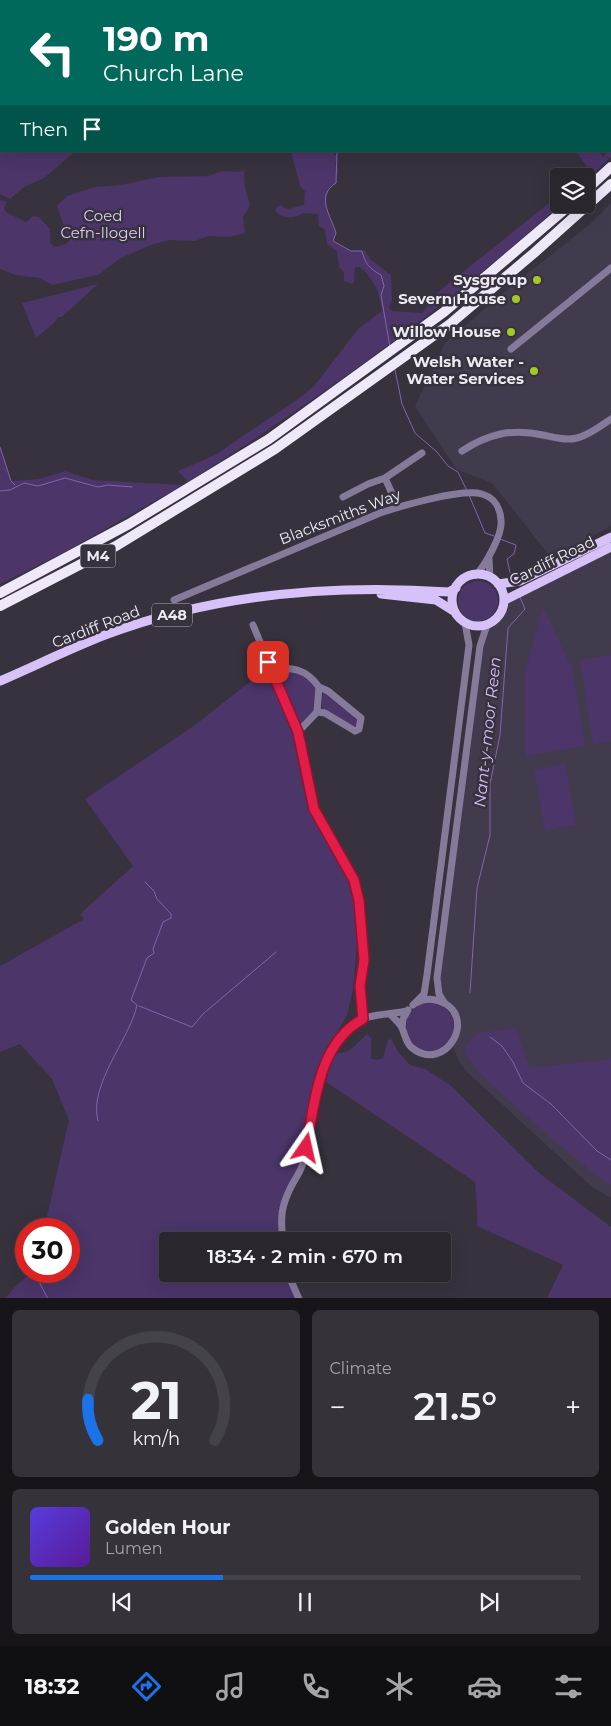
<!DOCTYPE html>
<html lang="en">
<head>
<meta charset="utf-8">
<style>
  body { margin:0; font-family:Montserrat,sans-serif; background:#35323a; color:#f1f3f6; height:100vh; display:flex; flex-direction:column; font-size:19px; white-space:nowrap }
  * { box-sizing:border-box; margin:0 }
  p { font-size:16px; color:#a5a5aa }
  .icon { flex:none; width:28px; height:28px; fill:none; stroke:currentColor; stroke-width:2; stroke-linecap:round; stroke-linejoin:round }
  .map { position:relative; height:1298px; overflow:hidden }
  .panel { display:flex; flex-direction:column; gap:12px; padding:12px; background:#171519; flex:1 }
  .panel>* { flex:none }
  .top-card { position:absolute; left:0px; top:0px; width:611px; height:152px; box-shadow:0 5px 20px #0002,0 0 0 1px #45434a; background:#00695c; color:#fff; overflow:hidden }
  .tools { position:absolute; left:550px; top:168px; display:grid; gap:10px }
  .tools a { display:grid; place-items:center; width:45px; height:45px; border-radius:5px; background:#29262e; box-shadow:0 5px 20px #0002,0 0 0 1px #45434a; font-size:25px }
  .speed { position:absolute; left:15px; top:1218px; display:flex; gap:10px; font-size:25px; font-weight:700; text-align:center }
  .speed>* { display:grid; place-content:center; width:65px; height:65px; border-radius:50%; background:#29262e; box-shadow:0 5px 20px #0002,0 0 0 1px #45434a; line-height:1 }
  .speed .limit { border:8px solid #d22; background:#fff; color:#111 }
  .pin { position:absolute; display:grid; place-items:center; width:42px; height:42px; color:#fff; margin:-21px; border-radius:10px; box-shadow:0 2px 8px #0006 }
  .me { position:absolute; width:55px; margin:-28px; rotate:11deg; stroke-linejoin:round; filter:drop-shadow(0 0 4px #0008) }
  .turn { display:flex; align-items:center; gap:18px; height:105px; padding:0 20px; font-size:22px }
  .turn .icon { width:65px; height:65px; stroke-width:2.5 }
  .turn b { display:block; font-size:35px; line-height:42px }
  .then { display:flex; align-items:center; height:48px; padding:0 20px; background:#0003; gap:10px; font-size:19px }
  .big { font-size:38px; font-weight:600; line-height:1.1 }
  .panel .widget { flex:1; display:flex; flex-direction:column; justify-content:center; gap:8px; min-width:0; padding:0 18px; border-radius:8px; background:#35323a }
  .panel .dial { align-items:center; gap:0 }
  .dial svg { height:130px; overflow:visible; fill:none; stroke:#45434a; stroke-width:7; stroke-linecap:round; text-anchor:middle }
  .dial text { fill:#f1f3f6; stroke:none }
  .song { display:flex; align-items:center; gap:15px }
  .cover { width:60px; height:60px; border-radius:8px; background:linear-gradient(135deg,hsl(250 70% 55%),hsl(270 70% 35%)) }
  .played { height:5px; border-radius:2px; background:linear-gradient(90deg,#1a73e8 35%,#45434a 35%) }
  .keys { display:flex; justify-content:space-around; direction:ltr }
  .heat { display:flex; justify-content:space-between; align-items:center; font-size:28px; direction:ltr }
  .panel .tiles { flex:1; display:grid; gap:12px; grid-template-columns:1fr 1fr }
  .widget:last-child { grid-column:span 2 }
  .trip { position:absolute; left:159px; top:1232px; width:292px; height:50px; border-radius:5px; background:#29262e; box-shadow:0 5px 20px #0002,0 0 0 1px #45434a; font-weight:600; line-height:50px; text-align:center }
  .tabs { display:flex; height:80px; justify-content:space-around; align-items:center; background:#100f12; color:#a5a5aa }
  .tabs .icon { width:35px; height:35px }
  .tabs .selected { color:#1a73e8 }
  .tabs b { font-size:22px; color:#f1f3f6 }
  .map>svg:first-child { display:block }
</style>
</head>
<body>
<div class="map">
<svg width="611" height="1299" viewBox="0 0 611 1299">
  <rect width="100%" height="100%" fill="#37323e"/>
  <!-- built -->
  <path fill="#423b4d" d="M611,203V526L552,559L492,483L456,469L415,406L445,343L508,289L589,225Z
    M611,547V1198L591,1186L467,1072L459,1062L452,1043L458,1022L437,987L475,678L487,625L498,617L505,600Z"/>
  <!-- green -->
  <path fill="#4b3569" d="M0,0H168L1,1V151H76L44,178L24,187L10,199L0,194Z
    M611,147V157L586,180V176H583L589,170L576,151H600L603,157Z
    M291,151H330L337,157L335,165L338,170L336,183C316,196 331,216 336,233L333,241L351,251L365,250L370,259L391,275L392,300L389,308L392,311L422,313L438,292L559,195V204H561C446,308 320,398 188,482L178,471L215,455L301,397L314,386L359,328L382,311C380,292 374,280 360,267H355L354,283L352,284L344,281V272L339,267L337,251L327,244L325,230L319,226L318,214L303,213C295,219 284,219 276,212V208L280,205L287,209L304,205L305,191L300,186Z
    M243,169C245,175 244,181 245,186C247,203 255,201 243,217L245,233L230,237L208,236L195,241L169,240L151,245L121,258L98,275L52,285L39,278L16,275L0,269V200L7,202L4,208L6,212L26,222L33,216L39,217L50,229V243L54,247L66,244L69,241L57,206L67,196L95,187L122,185L158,177L208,176L222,171L241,172Z
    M98,284L62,317H58L54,323L36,338L22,303Z
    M0,447L11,481L39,479L65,471L92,480L183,485L65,552L0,584Z
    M458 601a20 20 0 1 1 40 0a20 20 0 1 1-40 0Z
    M543,607L572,668L585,746L526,756L524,676Z
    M611,655V741L593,744L580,660Z
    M295,670L316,685L315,713L300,727L276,673L277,671Z
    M261,673L269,674L297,739L311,811L346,866L354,897L357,945L353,990L347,1015L332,1041L302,1166L282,1206L283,1241H168V1274H288L299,1298H6C29,1269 33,1271 69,1271V1229H44L69,1120L52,1079L20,1044L0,1052V966L84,919L80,914L133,866L85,799L195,725Z
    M325,692L359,718L358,727H352L334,714L322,709V696Z
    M565,764L576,825L545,830L534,770Z
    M406 1027a24 24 0 1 1 48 0a24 24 0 1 1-48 0Z
    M515,1028L530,1068L611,1059V1185L595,1175L533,1122L479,1073L468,1057L465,1047L477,1033Z
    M367,1034L371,1038V1058L376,1060L383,1058L388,1040L391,1039L399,1053L410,1065L425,1069L450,1085L539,1173L611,1227V1298H547L563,1265L477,1226C478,1211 476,1197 475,1182L326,1082L329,1069L336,1053C350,1055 357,1042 367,1034Z"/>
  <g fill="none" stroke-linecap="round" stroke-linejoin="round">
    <!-- stream -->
    <path stroke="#8364ad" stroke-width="1" d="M162,0L163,1
      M0,13H1
      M0,137H1
      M55,151H58
      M337,151L336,183C315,196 331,216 336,233L333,241L351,251H362C365,264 370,269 381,275L384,286L381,295L390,347
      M395,370L402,404L415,433L437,452L448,466L458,472L466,489
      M0,447L11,481L15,485
      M0,491L10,490L24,483L38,486L65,478L98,487L108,485L132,487
      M469,495L485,533L494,536
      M500,539L516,545L514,554L507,559L511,577
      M470,993L477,888L490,835V784L500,735L508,628L525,609L520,597
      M139,1006L192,1027L203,1014L276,952
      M490,1037L502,1046L513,1062L523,1083L551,1104L597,1151L611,1160
      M98,1121C88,1085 130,1039 137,1005L131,1000L147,958L154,953L153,949L163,922L171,918V914L157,899L154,891L145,882
      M34,1272L48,1299"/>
    <!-- minor -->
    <path stroke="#867a9b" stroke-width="7" d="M511,349L611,268
      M462,451C488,434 512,428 543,435C553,437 566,441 577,438C589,435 601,426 611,419
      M385,478L398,507
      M343,497L368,484L385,478L422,453
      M489,559L490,577
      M174,600L380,513C401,506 462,488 482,494C495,498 500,507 501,520C503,534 486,564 476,575
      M253,625L298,732L314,809L353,880L359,901L364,960L360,986L363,1019
      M271,670C292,666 306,669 319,687L317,712L298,732
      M317,712L325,713L355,731L359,729L361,718L328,691L319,687
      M444,1002L439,994L437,978L480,646L487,625
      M413,1005L424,994L427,975L469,645L465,623
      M391,1015C394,1018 398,1022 401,1026C405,1033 405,1041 411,1047C445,1076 480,1015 439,1001C431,998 423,999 416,1003
      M402,1028L403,1019L408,1010
      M283,1241C280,1217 281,1205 293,1183C296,1178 300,1172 302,1166C319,1120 310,1065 349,1027C364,1013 388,1015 407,1011
      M288,1274L299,1299"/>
    <!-- major -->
    <path stroke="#d6c2f8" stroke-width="9" d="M452 600a26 26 0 1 1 52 0a26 26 0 1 1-52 0Z
      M498,584L520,581L611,537
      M381,594L436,600L455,612
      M505,600L611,547
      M0,681C35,666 69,649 105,635C214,594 333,584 449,592L456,588"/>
    <!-- highway -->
    <path stroke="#eee8f8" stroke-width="10" d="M586,190L611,167
      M0,593L129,524L269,439L444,312L571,204
      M0,606L116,546L275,449L450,324L534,253L611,184"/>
  </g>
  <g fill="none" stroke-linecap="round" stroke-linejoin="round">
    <!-- route casing -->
    <g stroke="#92132f" stroke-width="12">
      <path id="route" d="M268,662L298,732L314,809L354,880L359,901L364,960L360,986L363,1019C318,1043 315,1103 306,1148"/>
    </g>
    <!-- route -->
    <use href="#route" stroke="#e11d48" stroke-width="9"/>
  </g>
  <!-- markers -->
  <g fill="#a4c824" stroke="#37323e" stroke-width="2">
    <circle cx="537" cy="280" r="5"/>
    <circle cx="516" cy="299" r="5"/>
    <circle cx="511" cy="332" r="5"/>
    <circle cx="534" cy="371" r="5"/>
  </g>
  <g text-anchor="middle" stroke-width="5" stroke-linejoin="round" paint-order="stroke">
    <!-- shield labels -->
    <g fill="#37323e" stroke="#b6b3bc" stroke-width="1">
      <rect x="80.5" y="544.5" width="35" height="23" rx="4"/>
      <rect x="152" y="603.5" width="40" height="23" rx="4"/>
    </g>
    <g font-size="14" font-weight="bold" fill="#edeaf2">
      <text x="98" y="561">M4</text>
      <text x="172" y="620">A48</text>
    </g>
    <!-- park labels -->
    <g font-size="15" fill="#dbccf4" stroke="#37323e">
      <text x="103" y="221">Coed<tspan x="103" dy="17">Cefn-llogell</tspan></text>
    </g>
    <!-- poi labels -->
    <g font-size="15" font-weight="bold" fill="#edeaf2" stroke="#37323e" text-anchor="end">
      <text x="527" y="285">Sysgroup</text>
      <text x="506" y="304">Severn House</text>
      <text x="501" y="337">Willow House</text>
      <text x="524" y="367">Welsh Water -<tspan x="524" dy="17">Water Services</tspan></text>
    </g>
    <!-- street labels -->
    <g font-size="15" fill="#edeaf2" stroke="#37323e">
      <text transform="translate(340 517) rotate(-21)" y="5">Blacksmiths Way</text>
      <text transform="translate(552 561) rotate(-26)" y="5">Cardiff Road</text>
      <text transform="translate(96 627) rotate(-21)" y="5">Cardiff Road</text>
    </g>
    <!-- water labels -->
    <g font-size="16" font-style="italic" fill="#d4bdf9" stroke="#37323e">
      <text transform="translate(487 732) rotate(-84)" y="6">Nant-y-moor Reen</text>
    </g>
  </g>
</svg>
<div class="tools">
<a><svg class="icon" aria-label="layers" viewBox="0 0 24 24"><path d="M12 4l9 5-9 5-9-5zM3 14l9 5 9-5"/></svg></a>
</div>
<div class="speed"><div class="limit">30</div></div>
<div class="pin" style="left:268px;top:662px;background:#d93025"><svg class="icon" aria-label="arrive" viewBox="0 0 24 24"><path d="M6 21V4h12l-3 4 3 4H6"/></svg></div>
<svg class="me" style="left:306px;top:1148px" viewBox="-20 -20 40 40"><path d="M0-17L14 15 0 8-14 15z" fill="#e11d48" stroke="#fff" stroke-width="4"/></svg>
<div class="trip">18:34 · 2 min · 670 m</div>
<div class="top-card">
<div class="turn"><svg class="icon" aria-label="left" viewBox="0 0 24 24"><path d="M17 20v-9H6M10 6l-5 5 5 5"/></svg><div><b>190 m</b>Church Lane</div></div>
<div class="then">Then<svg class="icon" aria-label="arrive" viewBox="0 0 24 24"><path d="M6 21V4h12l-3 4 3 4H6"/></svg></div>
</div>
</div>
<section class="panel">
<div class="tiles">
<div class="widget dial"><svg viewBox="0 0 100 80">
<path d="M14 69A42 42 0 1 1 86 69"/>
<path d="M14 69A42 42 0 0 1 8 44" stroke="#1a73e8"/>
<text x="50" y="56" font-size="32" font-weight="700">21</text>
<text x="50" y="72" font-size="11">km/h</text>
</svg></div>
<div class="widget"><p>Climate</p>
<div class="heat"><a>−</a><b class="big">21.5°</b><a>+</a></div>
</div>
<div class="widget">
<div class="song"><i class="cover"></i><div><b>Golden Hour</b><p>Lumen</p></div></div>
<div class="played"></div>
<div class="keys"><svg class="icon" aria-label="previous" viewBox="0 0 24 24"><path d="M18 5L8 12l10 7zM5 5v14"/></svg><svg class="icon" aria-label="pause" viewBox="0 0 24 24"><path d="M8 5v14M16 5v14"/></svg><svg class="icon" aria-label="next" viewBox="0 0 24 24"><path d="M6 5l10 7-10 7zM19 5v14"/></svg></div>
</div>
</div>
</section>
<nav class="tabs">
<b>18:32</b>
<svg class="icon selected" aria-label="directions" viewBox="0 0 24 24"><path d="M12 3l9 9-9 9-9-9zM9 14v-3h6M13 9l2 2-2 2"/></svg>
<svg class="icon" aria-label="music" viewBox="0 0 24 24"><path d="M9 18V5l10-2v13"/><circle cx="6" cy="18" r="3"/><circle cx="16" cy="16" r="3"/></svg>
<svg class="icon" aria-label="phone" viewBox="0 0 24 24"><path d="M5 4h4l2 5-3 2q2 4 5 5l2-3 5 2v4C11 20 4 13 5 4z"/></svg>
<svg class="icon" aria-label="climate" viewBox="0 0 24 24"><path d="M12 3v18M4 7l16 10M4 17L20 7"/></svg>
<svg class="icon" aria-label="car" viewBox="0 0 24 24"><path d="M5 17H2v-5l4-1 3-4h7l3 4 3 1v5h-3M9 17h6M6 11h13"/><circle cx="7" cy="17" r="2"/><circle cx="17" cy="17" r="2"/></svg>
<svg class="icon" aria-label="filters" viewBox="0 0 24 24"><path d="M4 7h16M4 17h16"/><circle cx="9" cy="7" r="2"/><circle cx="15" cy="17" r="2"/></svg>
</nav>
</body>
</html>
